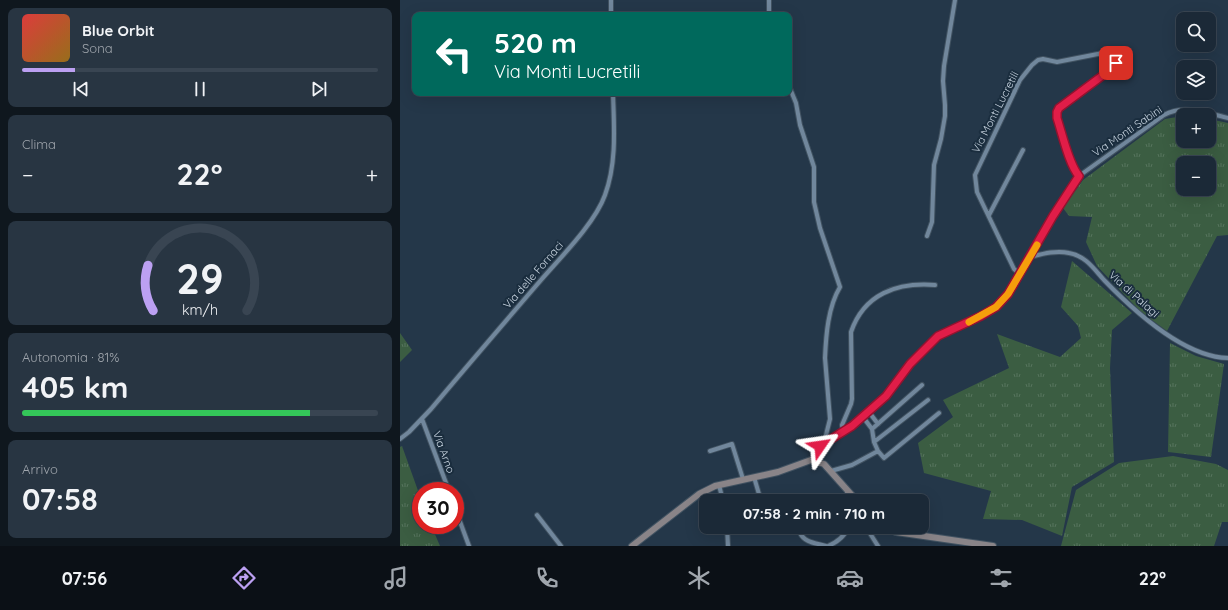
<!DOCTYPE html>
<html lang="it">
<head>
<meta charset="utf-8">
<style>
  body { margin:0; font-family:Quicksand,sans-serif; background:#283542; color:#f1f3f6; height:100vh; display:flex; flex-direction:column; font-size:15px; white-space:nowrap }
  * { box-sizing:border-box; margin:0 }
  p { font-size:13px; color:#a0a6ad }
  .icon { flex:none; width:22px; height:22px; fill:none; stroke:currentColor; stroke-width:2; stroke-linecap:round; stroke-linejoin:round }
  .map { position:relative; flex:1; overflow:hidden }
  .panel { display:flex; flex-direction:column; gap:8px; padding:8px; background:#0f171e; width:400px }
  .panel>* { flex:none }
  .hud { position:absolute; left:12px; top:12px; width:380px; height:84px; border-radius:8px; box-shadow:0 4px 16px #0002,0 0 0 1px #394552; background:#00695c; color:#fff; overflow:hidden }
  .buttons { position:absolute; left:776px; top:12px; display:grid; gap:8px }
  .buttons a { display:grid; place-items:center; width:40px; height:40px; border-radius:8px; background:#1b2937; box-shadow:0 4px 16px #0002,0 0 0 1px #394552; font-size:20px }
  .speed { position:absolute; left:12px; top:482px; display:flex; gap:8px; font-size:20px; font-weight:700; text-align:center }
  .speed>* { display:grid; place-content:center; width:52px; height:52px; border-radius:50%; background:#1b2937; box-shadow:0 4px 16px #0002,0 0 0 1px #394552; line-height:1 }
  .speed .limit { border:6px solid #d22; background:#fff; color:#111 }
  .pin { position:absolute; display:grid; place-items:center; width:34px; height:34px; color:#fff; margin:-17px; border-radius:8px; box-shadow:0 2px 6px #0006 }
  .me { position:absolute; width:44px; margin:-22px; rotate:58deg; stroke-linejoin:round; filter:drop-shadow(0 0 3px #0008) }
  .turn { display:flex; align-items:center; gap:14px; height:84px; padding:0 16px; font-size:18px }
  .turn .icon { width:52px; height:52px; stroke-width:2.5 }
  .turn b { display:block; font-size:28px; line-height:34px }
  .big { font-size:30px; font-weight:700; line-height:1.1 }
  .panel .widget { flex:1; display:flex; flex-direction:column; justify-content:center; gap:6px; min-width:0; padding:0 14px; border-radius:8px; background:#283542 }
  .panel .dial { align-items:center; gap:0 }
  .dial svg { height:104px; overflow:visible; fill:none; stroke:#394552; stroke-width:7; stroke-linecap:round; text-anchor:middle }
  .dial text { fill:#f1f3f6; stroke:none }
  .song { display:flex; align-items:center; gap:12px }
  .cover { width:48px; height:48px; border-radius:6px; background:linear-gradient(135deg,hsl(0 70% 55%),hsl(40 70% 35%)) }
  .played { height:4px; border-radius:2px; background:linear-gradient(90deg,#bca0f2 15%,#394552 15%) }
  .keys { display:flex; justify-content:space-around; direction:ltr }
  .heat { display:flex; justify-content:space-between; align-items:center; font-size:22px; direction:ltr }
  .charge { height:6px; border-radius:3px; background:linear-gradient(90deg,#34c759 81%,#394552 0) }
  .trip { position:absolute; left:299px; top:494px; width:230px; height:40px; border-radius:8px; background:#1b2937; box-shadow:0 4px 16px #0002,0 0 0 1px #394552; font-weight:700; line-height:40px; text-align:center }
  .tab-bar { display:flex; height:64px; justify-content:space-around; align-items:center; background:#0b1016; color:#a0a6ad }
  .tab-bar .icon { width:28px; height:28px }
  .tab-bar .active { color:#bca0f2 }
  .tab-bar b { font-size:18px; color:#f1f3f6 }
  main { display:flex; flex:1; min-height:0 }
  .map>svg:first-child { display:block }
</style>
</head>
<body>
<main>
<section class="panel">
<div class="widget">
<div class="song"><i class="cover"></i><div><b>Blue Orbit</b><p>Sona</p></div></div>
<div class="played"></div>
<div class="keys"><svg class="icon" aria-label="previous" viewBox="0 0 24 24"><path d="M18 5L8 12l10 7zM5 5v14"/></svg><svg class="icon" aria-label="pause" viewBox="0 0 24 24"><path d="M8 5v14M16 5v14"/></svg><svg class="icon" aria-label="next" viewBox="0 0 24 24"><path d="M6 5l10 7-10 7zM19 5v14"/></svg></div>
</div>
<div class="widget"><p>Clima</p>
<div class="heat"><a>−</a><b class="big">22°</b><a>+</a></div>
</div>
<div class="widget dial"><svg viewBox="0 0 100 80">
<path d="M14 69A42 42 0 1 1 86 69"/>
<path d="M14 69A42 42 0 0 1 10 34" stroke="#bca0f2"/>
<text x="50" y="56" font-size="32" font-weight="700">29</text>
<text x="50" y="72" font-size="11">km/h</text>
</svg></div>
<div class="widget"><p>Autonomia · 81%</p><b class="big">405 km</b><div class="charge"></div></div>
<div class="widget"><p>Arrivo</p><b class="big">07:58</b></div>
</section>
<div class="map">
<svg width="828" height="546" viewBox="0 0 828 546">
  <defs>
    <pattern id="grass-tufts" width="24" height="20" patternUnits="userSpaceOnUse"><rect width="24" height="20" fill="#3b5d42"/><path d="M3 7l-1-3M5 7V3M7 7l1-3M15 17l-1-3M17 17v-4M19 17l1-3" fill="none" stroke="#56745d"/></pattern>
  </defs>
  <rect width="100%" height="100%" fill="#243749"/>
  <!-- grass -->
  <path fill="url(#grass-tufts)" fill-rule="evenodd" d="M783,116V141H809V119L828,123V235L817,236L767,331L741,312L697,266L686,242L692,217L669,216L663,208L683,180L765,119ZM783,163H809V189H783Z
    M672,261L732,313L712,330L710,368L714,462L672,487L662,536L622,520L583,519L591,491L524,473L518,443L553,417L543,400L609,368L597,334L660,357L681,338L678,326L661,307Z
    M0,333L12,350L0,362Z
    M770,343L796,356L824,364L811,457L768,452Z
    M2,446L21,499V525H31L40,546H0V447Z
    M773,456L816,464L828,470V522H822L814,546H661L676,490L719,463Z"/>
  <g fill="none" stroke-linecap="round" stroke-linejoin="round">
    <!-- minor casing -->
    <g stroke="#415261" stroke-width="6">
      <path id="minor" d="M211,0V15
        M369,0V15
        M389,86L396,103L400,125L414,167V202L420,228L440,287C428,307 426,335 425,358L430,419L424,443
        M589,215L623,150
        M527,236L532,222L534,165L541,139L545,116V105L543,81L544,66L555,0
        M630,257C642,254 656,250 669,253C686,256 694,269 704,280C733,310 784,357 828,358
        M620,274L614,269L577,192L575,175L620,80L632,65L638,60L643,59L657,62L708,52C715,55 718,60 714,67L659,108L657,112V117C662,133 669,165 679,176
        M528,400L474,442L478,451L484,458L539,413
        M469,412L478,424
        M463,417L472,429
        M22,419L49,491
        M443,432L442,425L451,404L452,399L451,332C464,294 497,282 535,285
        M0,439L9,432L31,409C67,366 104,323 141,280C161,257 195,223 205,195C217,162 214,127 213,93
        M474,442L472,429L522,385
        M310,451L332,444L343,479
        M411,460L420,446L453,426L486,396L510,364L538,336L581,316L596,307L608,294L653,216L679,176L764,115C784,104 807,113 828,118
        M431,471L452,465L478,451
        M354,477L361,501
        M319,485L323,501
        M447,492L450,501
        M55,508L69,546
        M137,515L161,546
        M327,527L328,546
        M369,527V528
        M466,527L478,546
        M400,533C405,543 416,543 426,546
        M428,546C438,542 444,537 449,527"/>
    </g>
    <!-- secondary casing -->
    <g stroke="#415261" stroke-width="8">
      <path id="secondary" d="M485,527L496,532L593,546
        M232,546L299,494L315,486L378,472L411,460L424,464L457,501"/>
    </g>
    <!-- minor -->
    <use href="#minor" stroke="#71879c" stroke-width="4"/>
    <!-- secondary -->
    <use href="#secondary" stroke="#898488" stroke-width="6"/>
  </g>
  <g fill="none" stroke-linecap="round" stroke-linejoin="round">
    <!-- route casing -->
    <g stroke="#92132f" stroke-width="10">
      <path id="route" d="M420,446L452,426L486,396L510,364L538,336L581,316L596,307L608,294L653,216L679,176C669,165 662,133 657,118V112L659,108L714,67L716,63"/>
    </g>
    <!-- route -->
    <use href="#route" stroke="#e11d48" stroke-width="7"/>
    <!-- slow -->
    <path stroke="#f59e0b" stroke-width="7" d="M569,322L596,307L608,294L637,245"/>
  </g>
  <g text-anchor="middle" stroke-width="4" stroke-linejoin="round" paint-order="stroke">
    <!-- street labels -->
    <g font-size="11" fill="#cbd7e3" stroke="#1a2d3e">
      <text transform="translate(595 112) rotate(-63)" y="4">Via Monti Lucretili</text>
      <text transform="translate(727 131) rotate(-34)" y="4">Via Monti Sabini</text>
      <text transform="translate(133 275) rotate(-49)" y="4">Via delle Fornaci</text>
      <text transform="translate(734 294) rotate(42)" y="4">Via di Palagi</text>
      <text transform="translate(44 452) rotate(70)" y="4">Via Arno</text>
    </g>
  </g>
</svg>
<div class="buttons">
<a><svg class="icon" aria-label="search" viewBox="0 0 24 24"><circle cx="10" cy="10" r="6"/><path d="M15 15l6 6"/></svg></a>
<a><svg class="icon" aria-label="layers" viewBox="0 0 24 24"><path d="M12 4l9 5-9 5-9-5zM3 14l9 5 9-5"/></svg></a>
<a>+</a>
<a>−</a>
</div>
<div class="speed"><div class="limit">30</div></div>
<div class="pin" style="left:716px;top:63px;background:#d93025"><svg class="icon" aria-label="arrive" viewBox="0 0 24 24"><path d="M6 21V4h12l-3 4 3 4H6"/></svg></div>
<svg class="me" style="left:420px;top:446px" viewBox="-20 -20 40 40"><path d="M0-17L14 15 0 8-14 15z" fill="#e11d48" stroke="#fff" stroke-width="4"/></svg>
<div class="trip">07:58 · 2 min · 710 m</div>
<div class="hud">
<div class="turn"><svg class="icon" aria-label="left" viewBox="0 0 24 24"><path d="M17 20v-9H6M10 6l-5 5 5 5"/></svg><div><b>520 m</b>Via Monti Lucretili</div></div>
</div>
</div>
</main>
<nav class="tab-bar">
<b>07:56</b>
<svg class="icon active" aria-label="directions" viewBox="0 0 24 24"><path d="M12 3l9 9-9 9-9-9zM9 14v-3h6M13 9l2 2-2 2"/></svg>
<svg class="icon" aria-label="music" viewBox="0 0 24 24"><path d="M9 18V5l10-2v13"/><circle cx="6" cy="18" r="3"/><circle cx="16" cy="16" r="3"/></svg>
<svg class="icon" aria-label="phone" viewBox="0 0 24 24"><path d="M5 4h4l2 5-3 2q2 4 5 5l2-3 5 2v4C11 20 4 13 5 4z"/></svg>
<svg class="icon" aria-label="climate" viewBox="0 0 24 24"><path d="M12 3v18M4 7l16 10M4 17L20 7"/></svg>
<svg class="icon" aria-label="car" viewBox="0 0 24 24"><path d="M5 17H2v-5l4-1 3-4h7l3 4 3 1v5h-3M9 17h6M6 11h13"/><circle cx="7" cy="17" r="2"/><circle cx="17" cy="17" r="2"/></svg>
<svg class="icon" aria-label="filters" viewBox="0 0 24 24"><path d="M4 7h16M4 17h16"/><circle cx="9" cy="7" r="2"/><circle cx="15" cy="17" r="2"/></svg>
<b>22°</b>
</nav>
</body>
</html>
